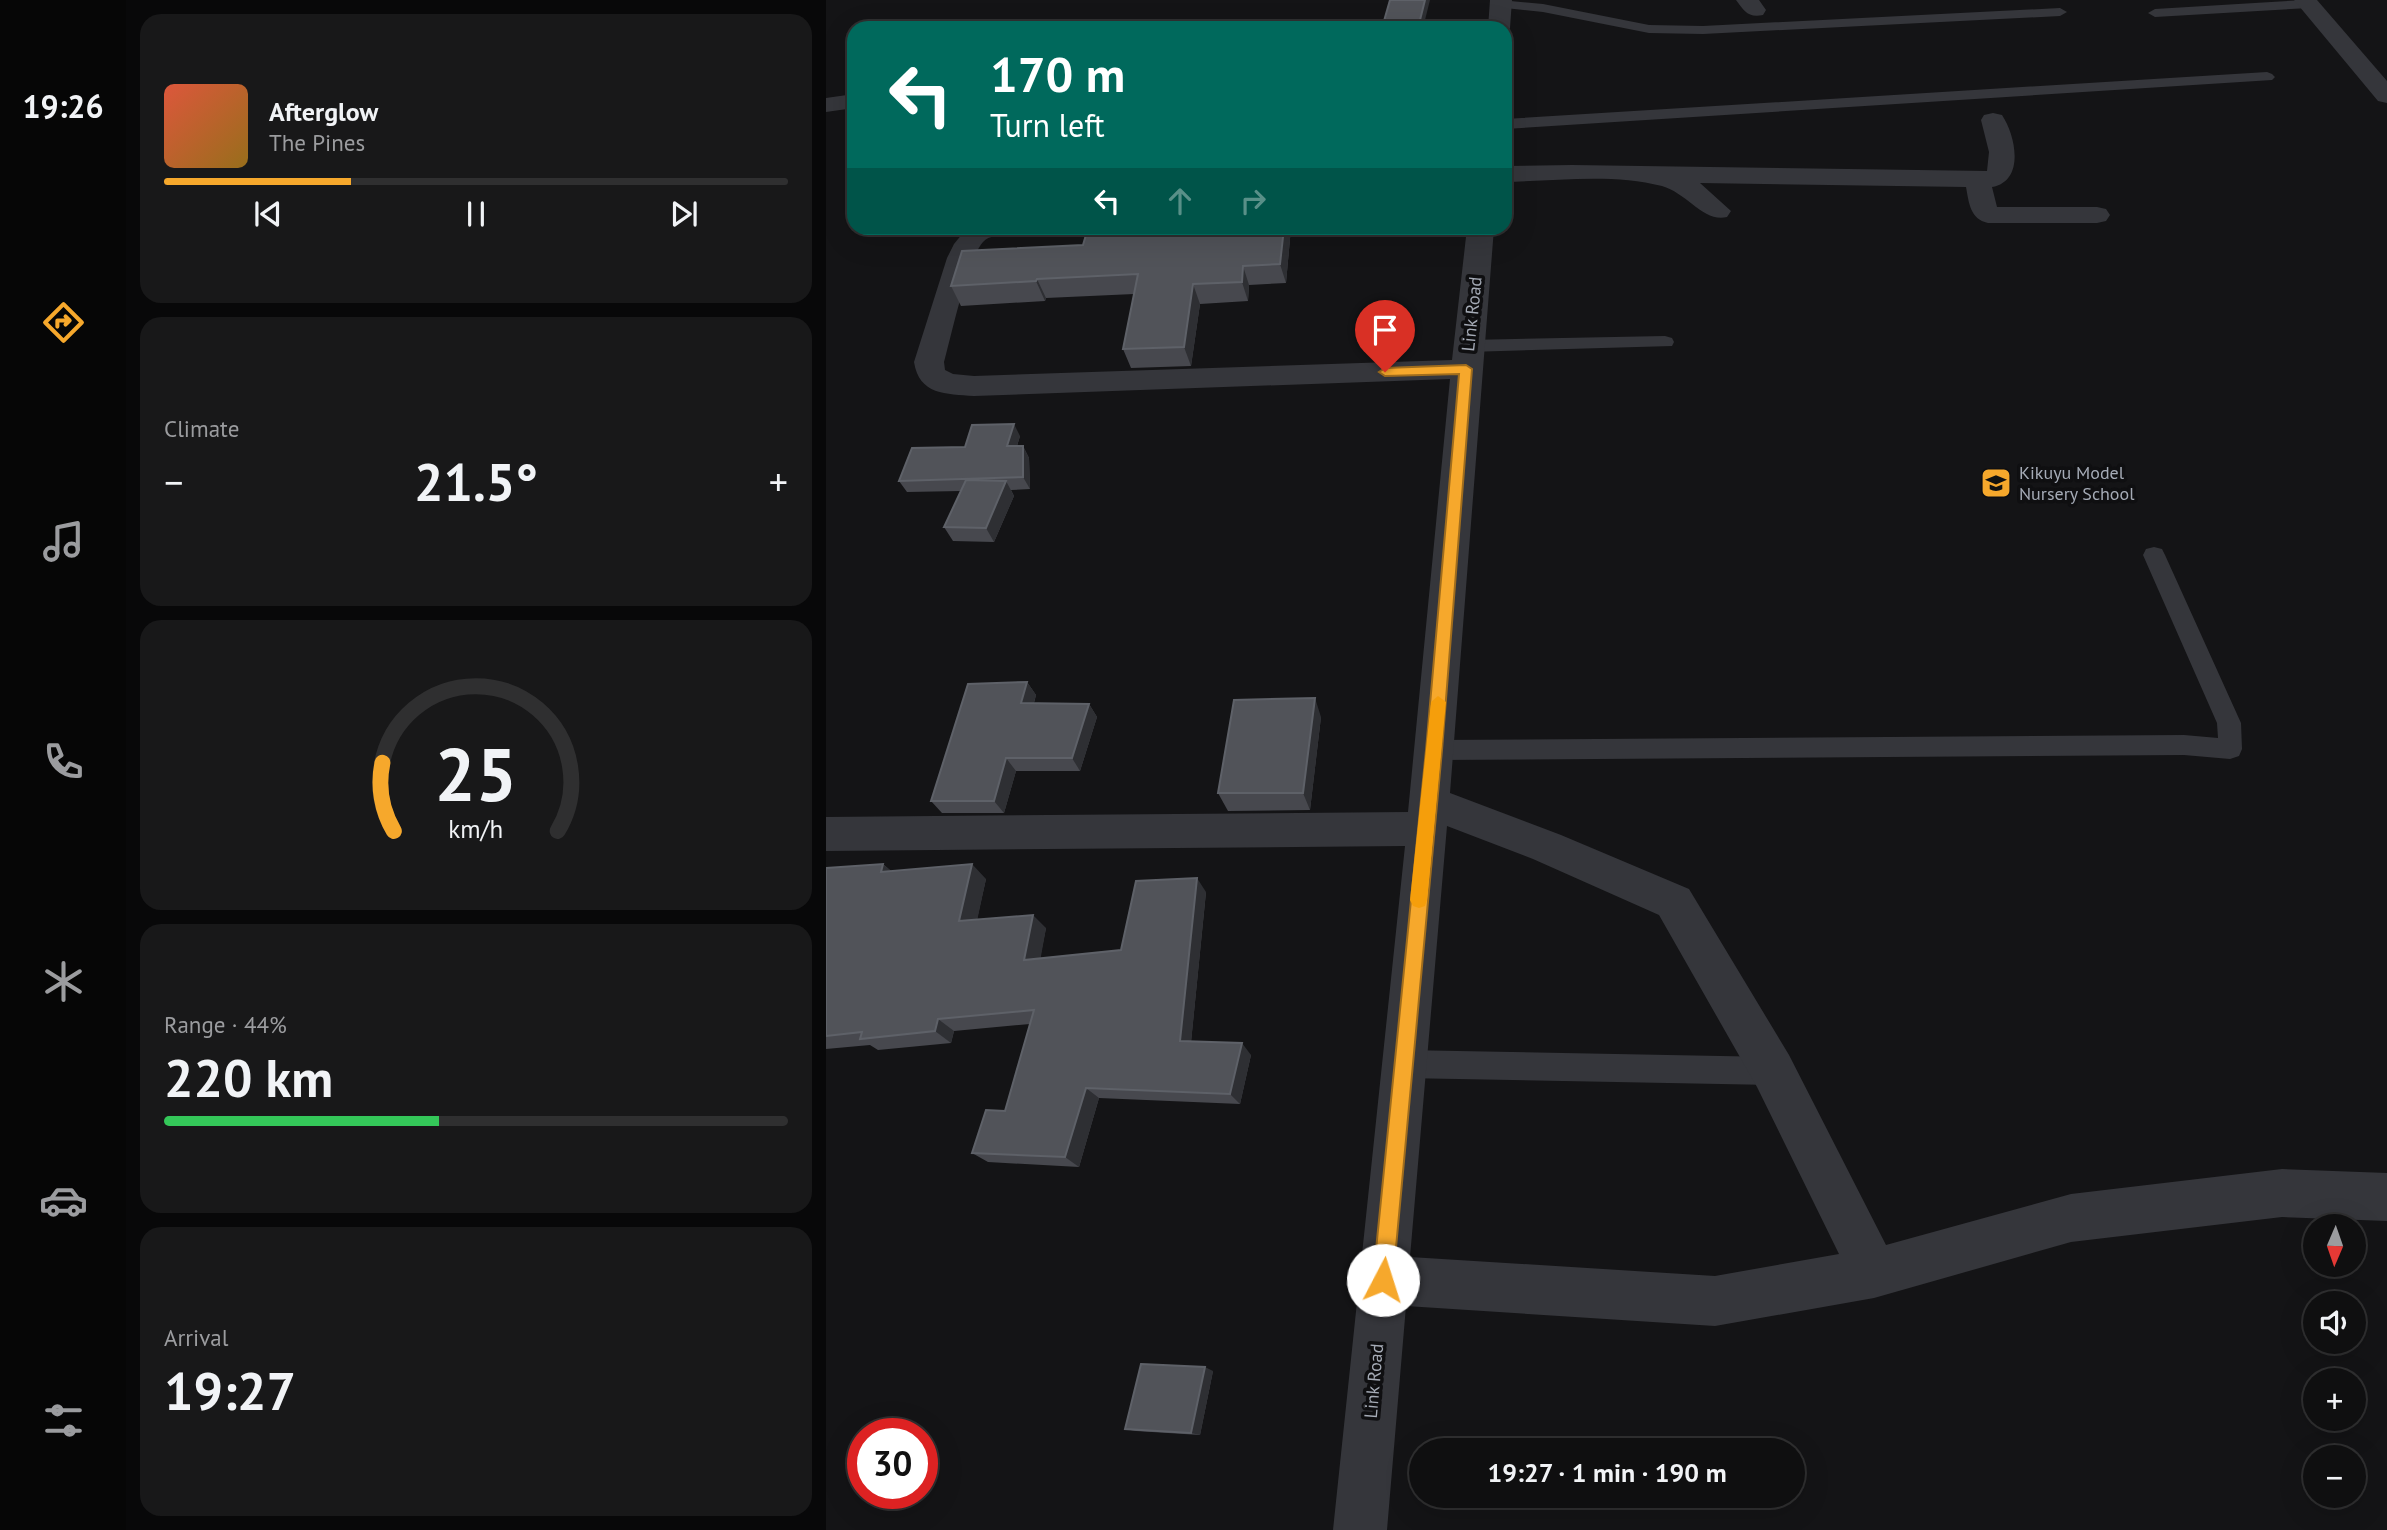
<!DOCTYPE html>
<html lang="en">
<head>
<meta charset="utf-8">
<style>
  body { margin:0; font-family:"PT Sans",sans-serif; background:#181819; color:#f1f3f6; height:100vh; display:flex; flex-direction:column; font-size:26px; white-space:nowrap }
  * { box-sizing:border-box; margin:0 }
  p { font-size:23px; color:#9b9c9f }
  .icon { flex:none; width:38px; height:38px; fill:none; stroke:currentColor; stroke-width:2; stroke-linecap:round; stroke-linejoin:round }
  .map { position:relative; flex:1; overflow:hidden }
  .sheet { display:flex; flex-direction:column; gap:14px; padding:14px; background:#080809; width:700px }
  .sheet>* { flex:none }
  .hud { position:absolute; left:21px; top:21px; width:665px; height:214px; border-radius:21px; box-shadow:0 7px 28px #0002,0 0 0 2px #2f2f30; background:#00695c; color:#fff; overflow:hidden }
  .needle { width:46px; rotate:182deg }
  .fabs { position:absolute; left:1477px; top:1214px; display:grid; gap:14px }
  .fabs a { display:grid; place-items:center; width:63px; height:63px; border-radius:50%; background:#0f0f10; box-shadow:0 7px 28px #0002,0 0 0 2px #2f2f30; font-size:35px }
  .speed { position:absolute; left:21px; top:1418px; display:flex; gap:14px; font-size:35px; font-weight:700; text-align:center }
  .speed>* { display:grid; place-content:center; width:91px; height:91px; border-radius:50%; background:#0f0f10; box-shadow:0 7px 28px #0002,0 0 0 2px #2f2f30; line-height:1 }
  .speed .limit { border:10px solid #d22; background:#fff; color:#111 }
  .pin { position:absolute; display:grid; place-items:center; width:60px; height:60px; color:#fff; margin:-72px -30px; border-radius:50% 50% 50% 0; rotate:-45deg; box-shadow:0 0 7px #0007 }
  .pin .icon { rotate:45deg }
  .me { position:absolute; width:77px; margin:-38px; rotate:5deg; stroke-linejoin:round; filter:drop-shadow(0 0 5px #0008) }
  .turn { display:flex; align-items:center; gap:24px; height:147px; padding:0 28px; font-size:32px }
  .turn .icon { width:91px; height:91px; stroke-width:2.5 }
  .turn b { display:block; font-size:49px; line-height:60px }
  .lanes { display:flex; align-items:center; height:66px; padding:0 28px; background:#0003; justify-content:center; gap:35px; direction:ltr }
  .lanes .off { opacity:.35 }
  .big { font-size:52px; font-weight:600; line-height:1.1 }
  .sheet .card { flex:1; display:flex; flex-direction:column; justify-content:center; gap:10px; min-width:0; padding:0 24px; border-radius:21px; background:#181819 }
  .sheet .dial { align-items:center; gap:0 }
  .dial svg { height:182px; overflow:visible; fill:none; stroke:#2f2f30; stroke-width:7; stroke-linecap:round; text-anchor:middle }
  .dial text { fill:#f1f3f6; stroke:none }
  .song { display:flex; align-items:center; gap:21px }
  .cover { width:84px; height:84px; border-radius:10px; background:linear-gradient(135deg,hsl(10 70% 55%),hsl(40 70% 35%)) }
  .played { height:7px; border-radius:4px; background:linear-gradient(90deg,#f6a82c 30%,#2f2f30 30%) }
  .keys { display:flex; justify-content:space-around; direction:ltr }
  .heat { display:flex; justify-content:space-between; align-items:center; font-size:38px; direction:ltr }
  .charge { height:10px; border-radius:5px; background:linear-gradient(90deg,#34c759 44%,#2f2f30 0) }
  .trip { position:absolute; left:583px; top:1438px; width:396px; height:70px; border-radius:35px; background:#0f0f10; box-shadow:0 7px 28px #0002,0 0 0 2px #2f2f30; font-weight:600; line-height:70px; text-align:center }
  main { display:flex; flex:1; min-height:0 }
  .menu { display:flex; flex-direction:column; width:126px; justify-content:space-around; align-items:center; background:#060606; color:#9b9c9f }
  .menu .icon { width:49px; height:49px }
  .menu .active { color:#f6a82c }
  .menu b { font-size:32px; color:#f1f3f6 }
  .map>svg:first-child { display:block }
</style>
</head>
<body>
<main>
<nav class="menu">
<b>19:26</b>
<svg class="icon active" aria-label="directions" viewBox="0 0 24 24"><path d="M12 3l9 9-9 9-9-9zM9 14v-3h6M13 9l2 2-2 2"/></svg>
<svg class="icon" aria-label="music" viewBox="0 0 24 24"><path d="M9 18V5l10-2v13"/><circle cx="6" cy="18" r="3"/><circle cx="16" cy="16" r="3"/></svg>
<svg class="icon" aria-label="phone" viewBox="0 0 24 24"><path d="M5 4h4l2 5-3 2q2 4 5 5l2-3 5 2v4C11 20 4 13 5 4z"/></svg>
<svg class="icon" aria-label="climate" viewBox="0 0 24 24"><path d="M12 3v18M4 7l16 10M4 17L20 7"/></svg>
<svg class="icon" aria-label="car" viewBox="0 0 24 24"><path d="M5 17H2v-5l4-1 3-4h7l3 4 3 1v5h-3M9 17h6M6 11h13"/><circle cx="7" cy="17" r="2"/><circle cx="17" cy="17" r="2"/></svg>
<svg class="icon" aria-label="filters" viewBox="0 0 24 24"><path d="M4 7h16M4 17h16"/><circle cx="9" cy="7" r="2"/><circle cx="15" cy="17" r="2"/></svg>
</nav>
<section class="sheet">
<div class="card">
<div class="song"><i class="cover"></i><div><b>Afterglow</b><p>The Pines</p></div></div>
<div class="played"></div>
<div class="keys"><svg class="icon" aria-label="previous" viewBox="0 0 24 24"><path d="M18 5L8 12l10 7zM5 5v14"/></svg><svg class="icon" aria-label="pause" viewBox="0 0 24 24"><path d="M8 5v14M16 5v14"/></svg><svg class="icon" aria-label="next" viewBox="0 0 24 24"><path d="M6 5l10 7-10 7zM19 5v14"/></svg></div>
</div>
<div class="card"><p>Climate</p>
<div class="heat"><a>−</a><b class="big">21.5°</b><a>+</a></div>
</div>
<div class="card dial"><svg viewBox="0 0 100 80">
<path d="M14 69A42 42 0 1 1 86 69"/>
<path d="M14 69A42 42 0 0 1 9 39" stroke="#f6a82c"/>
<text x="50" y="56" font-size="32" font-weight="700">25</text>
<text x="50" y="72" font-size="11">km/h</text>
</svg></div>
<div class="card"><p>Range · 44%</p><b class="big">220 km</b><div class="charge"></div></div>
<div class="card"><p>Arrival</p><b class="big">19:27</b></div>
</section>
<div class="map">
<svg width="1561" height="1530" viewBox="0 0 1561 1530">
  <rect width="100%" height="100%" fill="#141416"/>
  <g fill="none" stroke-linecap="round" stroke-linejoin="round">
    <!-- service -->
    <path fill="#35363b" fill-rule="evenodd" d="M674,0L717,4L823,25L877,26L1234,8L1241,12L1234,16L877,34L823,33L717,12L670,7L668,4Z
      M1478,0L1488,1L1490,4L1483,8L1329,17L1322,13L1329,9Z
      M1441,72L1446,74L1449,77L1446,80L679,129V119Z
      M839,336L846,338L848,342L846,346L642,352L635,350L633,346L635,342L642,340Z
      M1328,547L1336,549L1339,555L1415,723L1416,749L1413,756L1404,759L1358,755L608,760L599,757L596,750L599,743L608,740L1358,735L1392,738L1391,723L1317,555L1320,549Z
      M577,1050L947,1057L957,1061L961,1071L957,1081L947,1085L577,1078L567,1074L563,1064L567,1054Z"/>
    <!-- minor -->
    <path fill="#35363b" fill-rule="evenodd" d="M664,0H686L684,28L681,33H679V28H662Z
      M910,0H933L940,10L937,15C922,18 918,11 910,0Z
      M1468,0H1491L1561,81V103L1552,101Z
      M28,94V108L0,112V98Z
      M1167,113L1176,115C1190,136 1199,181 1166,187L1171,207H1271L1280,209L1284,215L1280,221L1271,223H1162C1144,219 1143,203 1140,187L874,183L905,211L901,217C878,223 861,193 836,186C786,173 730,181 679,182V166L746,165L1161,171L1163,152L1155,120L1158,115Z
      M141,228H187L183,234C174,236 163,235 157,242C142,258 125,337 118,362L119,370L127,374L148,376L626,360L641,228H668L624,793L735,835L863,889L963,1055L1060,1245L1245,1194L1456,1169L1561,1173V1221L1456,1217L1245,1242L1048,1298L889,1326L580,1306L561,1530H507L579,846L0,851V817L582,812L624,379L148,396C120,394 93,395 88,362L121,258L128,244ZM621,826L707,859L833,915L931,1087L1013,1254L889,1276L584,1257Z"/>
  </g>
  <!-- wall -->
  <path fill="#47484e" d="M465,228L460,283L423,285L422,301L374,304L365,366L305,368L297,349L308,294L220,298L219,301L135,306L125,286L257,245Z
    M194,436L191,446H197L203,458L204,489L185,490L188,496L168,542L127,541L118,527L135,491L81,492L73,481L139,447Z
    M201,682L210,695L208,703L263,704L271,717L254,771H190L178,813H116L105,801Z
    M495,717L484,810L402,811L392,793Z
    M57,864L65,871L160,879L151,919L220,928L214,958L295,950L380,892L365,1042L425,1055L414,1104L273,1098L253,1167L162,1162L146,1153L179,1111L204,1024L128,1031L125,1043L52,1050L44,1045L0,1049V868Z
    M387,1371L374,1435L310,1431L299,1429Z"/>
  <!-- shaded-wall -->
  <path fill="#2e2f33" d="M599,0H604L597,28H592Z
    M458,228H465L460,283L454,264Z
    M417,266L423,285L422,301L416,282Z
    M211,279L220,298L219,301L210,281Z
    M367,284L374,304L365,366L358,347Z
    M188,424L194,436L187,458L181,446Z
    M197,446L203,458L204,489L197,477Z
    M180,481L188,496L168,542L160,528Z
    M201,682L210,695L204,716L195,703Z
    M489,698L495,717L484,810L477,793Z
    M263,704L271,717L254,771L246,758Z
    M180,758L190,771L178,813L168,801Z
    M57,864L73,878L55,872Z
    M146,864L160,879L148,935L133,921Z
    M371,878L380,892L364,1053L354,1041Z
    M207,915L220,928L212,973L198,960Z
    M112,1019L128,1031L125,1043L109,1031Z
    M416,1043L425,1055L414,1104L404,1094Z
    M260,1088L273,1098L253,1167L239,1157Z
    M379,1367L387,1371L374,1435L365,1433Z"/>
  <!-- building -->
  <path fill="#515359" stroke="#5e6168" stroke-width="2" d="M564,0H599L592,28H556Z
    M262,228H458L454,264L417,266L416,282L367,284L358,347L297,349L312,274L211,279L210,281L125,286L136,251L257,245Z
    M188,424L181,446H197V477L73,481L86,448L139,447L146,425Z
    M140,480L180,481L160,528L118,527Z
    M201,682L195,703L263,704L246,758H180L168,801H105L142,684Z
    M489,698L477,793H392L408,700Z
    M57,864L55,872L146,864L133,921L207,915L198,960L295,950L310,881L371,878L354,1041L416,1043L404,1094L260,1088L239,1157L146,1153L160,1110L179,1111L208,1010L112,1019L109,1031L34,1039L36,1032L0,1036V868Z
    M315,1364L379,1367L365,1433L299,1429Z"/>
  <!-- route -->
  <path fill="#f6a82c" stroke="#a06d1d" stroke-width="2" d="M640,365L646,369L616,750L567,1280L564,1287L557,1290L550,1287L547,1280L600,750L633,374L559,376L553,372L559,368Z"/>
  <!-- slow -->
  <path fill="#f59e0b" d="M612,696L620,702L601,900L599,906L593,908L587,906L584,900L605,702Z"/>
  <!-- icons -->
  <defs>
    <g id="school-square" transform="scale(1.575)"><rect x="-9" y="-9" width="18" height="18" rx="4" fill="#f6a82c" stroke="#0f0f11"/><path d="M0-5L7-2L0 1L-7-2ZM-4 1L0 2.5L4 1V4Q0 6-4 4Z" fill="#111"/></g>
  </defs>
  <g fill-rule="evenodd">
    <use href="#school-square" x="1170" y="483"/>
  </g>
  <g text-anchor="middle" stroke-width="7" stroke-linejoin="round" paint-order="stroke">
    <!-- street labels -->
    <g font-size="18" fill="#a5abb6" stroke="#0f0f11">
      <text transform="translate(646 314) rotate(-84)" y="6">Link Road</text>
      <text transform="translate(548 1381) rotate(-85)" y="6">Link Road</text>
    </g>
    <!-- poi labels -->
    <g font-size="18" fill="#a5abb6" stroke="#0f0f11" text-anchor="start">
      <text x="1193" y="479">Kikuyu Model<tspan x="1193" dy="21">Nursery School</tspan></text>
    </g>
  </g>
</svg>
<div class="fabs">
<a><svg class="needle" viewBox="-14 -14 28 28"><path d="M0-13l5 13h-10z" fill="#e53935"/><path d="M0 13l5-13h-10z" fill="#9b9c9f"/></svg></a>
<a><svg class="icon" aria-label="sound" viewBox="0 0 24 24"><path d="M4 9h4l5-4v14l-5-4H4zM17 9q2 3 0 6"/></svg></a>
<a>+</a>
<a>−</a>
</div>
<div class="speed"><div class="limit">30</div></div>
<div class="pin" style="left:559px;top:372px;background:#d93025"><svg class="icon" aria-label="arrive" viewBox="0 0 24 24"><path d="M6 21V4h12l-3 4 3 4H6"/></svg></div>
<svg class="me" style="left:557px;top:1280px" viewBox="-20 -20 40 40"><circle r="19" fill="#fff"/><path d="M0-13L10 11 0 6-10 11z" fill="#f6a82c"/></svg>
<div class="trip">19:27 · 1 min · 190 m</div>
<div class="hud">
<div class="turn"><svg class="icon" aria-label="left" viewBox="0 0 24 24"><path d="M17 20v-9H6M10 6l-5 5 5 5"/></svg><div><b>170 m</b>Turn left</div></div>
<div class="lanes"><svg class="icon" aria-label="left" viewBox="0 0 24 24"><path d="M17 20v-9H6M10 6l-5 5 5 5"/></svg><svg class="icon off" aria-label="ahead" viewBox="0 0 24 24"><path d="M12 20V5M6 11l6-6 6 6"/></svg><svg class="icon off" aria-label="right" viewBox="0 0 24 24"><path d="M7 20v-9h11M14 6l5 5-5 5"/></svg></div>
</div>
</div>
</main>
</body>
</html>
